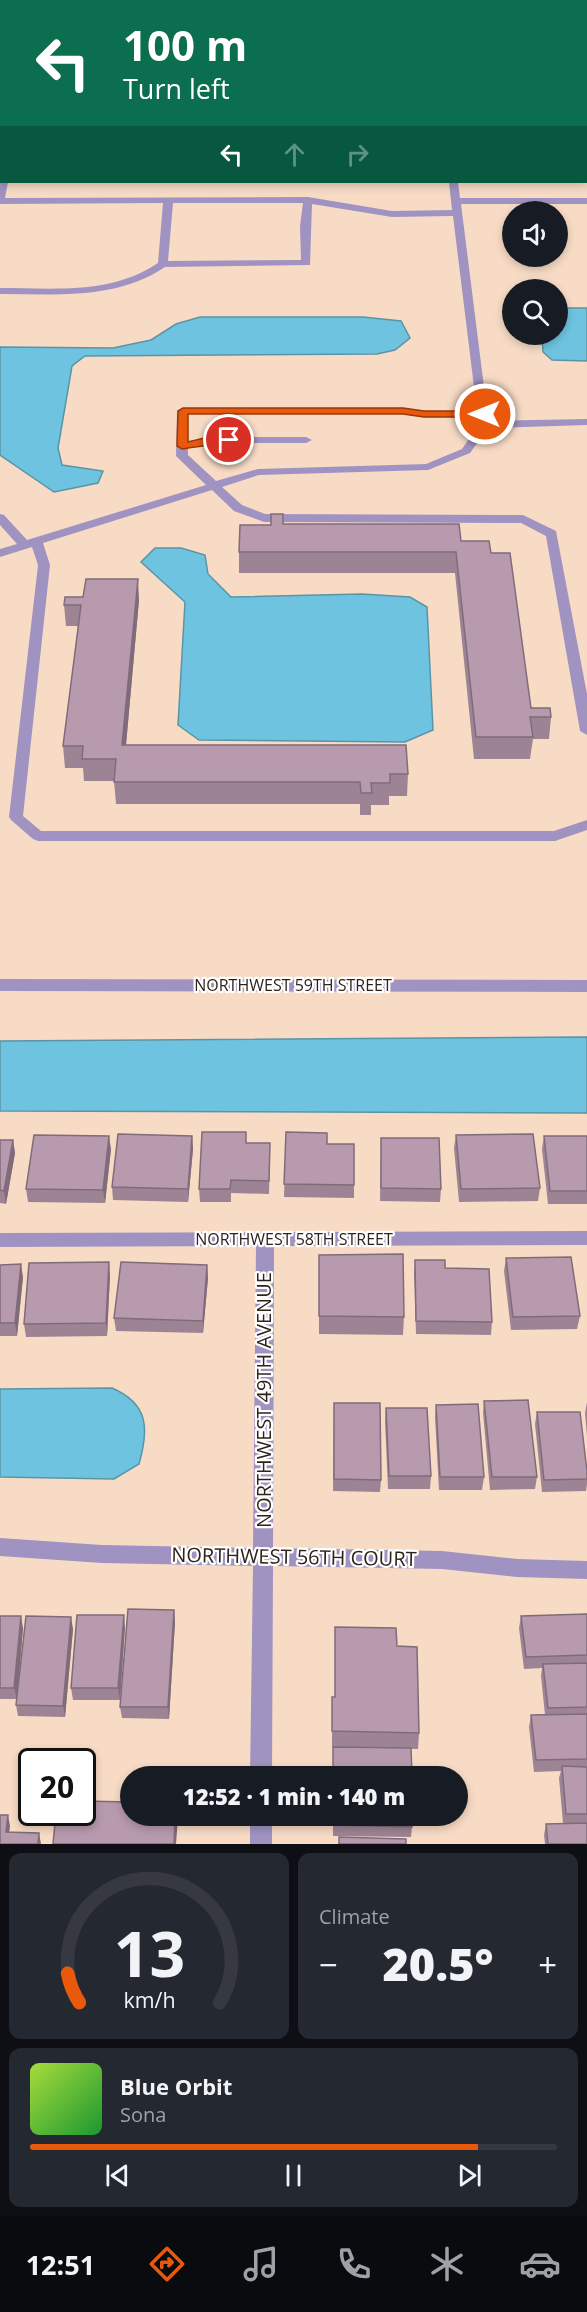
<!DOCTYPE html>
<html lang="en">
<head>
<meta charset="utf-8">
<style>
  body { margin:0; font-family:"Open Sans",sans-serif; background:#242831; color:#f1f3f6; height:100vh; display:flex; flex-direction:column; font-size:22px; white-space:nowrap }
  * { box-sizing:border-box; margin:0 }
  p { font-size:20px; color:#9ea1a6 }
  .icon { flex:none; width:33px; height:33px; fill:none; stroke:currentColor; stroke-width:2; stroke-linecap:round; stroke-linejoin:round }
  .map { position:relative; height:1844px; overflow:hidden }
  .panel { display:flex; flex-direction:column; gap:9px; padding:9px; background:#0d0f14; flex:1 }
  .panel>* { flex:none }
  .banner { position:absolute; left:0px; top:0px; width:588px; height:183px; box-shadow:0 3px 9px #0003; background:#0b6e4f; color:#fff; overflow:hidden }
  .tools { position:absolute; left:502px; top:201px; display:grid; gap:12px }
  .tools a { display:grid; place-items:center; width:66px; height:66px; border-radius:50%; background:#171b24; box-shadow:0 3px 9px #0003; font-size:30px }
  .speed { position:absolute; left:18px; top:1748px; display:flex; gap:12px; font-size:30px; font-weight:700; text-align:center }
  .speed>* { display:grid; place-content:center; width:78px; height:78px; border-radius:50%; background:#171b24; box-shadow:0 3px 9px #0003; line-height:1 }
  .speed .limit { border:3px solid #111; border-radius:9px; background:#fff; color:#111 }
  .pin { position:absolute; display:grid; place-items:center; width:51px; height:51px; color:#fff; margin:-26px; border:3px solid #fff; border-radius:50%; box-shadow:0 2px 6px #0007 }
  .me { position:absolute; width:66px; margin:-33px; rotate:270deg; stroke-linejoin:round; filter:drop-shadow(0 0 4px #0008) }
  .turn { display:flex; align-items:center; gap:21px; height:126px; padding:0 24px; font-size:27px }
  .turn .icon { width:78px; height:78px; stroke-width:2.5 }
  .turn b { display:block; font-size:42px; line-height:51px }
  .lanes { display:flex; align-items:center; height:57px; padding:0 24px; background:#0003; justify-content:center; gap:30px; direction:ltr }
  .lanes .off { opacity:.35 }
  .big { font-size:45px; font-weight:800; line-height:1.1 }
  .panel .tile { flex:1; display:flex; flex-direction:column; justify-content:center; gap:9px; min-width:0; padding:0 21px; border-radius:12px; background:#242831 }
  .panel .dial { align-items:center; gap:0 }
  .dial svg { height:156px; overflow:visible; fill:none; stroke:#363941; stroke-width:7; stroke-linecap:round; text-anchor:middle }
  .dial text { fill:#f1f3f6; stroke:none }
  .song { display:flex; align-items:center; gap:18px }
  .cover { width:72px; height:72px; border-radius:9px; background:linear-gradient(135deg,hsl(80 70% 55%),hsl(130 70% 35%)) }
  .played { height:6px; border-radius:3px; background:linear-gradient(90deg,#ea580c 85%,#363941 85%) }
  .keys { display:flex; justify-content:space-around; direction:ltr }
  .heat { display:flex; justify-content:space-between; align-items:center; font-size:33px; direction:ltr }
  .panel .tiles { flex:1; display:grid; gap:9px; grid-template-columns:1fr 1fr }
  .tile:last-child { grid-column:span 2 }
  .trip { position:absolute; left:120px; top:1766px; width:348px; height:60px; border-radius:30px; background:#171b24; box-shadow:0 3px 9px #0003; font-weight:800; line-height:60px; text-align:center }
  .dock { display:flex; height:96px; justify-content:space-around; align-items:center; background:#090b0e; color:#9ea1a6 }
  .dock .icon { width:42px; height:42px }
  .dock .on { color:#ea580c }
  .dock b { font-size:27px; color:#f1f3f6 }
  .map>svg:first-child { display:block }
</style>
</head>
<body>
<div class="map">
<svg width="587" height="1844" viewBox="0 0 587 1844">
  <rect width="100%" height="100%" fill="#f8dbc5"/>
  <!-- water -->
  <path fill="#6ec4e0" stroke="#5b94a5" stroke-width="1.5" d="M560,308H587V361L552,360L543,352L542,335L558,334Z
    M200,317H363L401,321L410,338L395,350L377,354L85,356L72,366L58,448L62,465L103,471L98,483L54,492L0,455V347L113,348L151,340L176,324Z
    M155,548H181L205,555L208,574L231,597L362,594L410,597L427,607L433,730L405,742L199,740L178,725L185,602L141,562Z
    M587,1037V1113L0,1111V1041Z
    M112,1388C149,1404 149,1429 139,1464L114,1479L0,1477V1389Z"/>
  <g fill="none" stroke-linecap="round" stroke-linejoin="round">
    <!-- minor -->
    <path fill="#a093c2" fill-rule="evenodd" d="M169,0H177V2H169Z
      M345,0H353L354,2H346Z
      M516,0H524V2H516Z
      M0,99H2V105H0Z
      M586,99H587V105H586Z
      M0,158H2V164H0Z
      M586,158H587V164H586Z
      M586,172H587V178H586Z
      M0,180L8,182L5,198L308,197L392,211L452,210L449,182H458L460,198H587V204H461L484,387L491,414L489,421L587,419V425L488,428L470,453L428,470L259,475L222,487L242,505L265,514L523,515L556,531L587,694V735L580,731L546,536L521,523L264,522L234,511L212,490L43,543L50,565L23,816L41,831H554L587,820V830L555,841H38L33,839L11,820L9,817L38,565L32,547L0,557V549L17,544L0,525V514L4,515L27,540L206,485L176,456L177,411L183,408H403L424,411H479L474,387L453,216L392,217L312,204L310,265L165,267C116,300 57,294 0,294V288C55,288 110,295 158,263L163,203L0,204ZM173,203H303L300,226L301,260L168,261ZM188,414H403L424,417H479L476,429L462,449L426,464L258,469L216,481L188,455V448L209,443H306L312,440L306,437H209L188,441Z
      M0,979L587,980V992L0,991Z
      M587,1231V1245L274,1246L273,1548L442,1551L517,1559L587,1561V1579L517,1577L442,1569L273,1566L272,1776H250L253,1566L102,1563L0,1556V1538L102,1545L253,1548L256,1246L0,1247V1233Z
      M250,1815H272V1844H250Z"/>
  </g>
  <!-- wall -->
  <path fill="#9d8495" d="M383,0H413V2H383Z
    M547,0H574V1L547,2Z
    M283,524L461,541L491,553L531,708L551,717L549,739H533L530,759H474L455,573H239V552L271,525Z
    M139,600L126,745L408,774L407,796H389V805H371V815H360V804H116L114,781H84L83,768H65L63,746L78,626H66L64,605Z
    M286,1132L327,1144L354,1185V1198L284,1197Z
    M456,1135L540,1188L538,1201L459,1202L454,1148Z
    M192,1136L193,1149L188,1202L113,1200L112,1187Z
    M544,1136H587V1204H548L542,1149Z
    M381,1138L441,1189L440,1202L380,1201Z
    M0,1140H13L15,1153L6,1204L0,1203Z
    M246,1143L270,1156L269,1194L231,1193V1202H200L199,1189Z
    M111,1149L105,1203L28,1202L26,1189Z
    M319,1255L404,1317L403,1335L319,1334Z
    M506,1258L580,1316L577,1329L511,1330L504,1271Z
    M415,1260L445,1268L492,1322L491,1335L416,1334L414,1273Z
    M0,1265L23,1277L17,1336H0Z
    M207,1265L208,1278L203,1333L116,1331L114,1318Z
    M110,1275L107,1336L26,1337L24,1324Z
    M484,1401L537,1477L535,1489L490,1490L483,1413Z
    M587,1402V1436L585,1413Z
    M334,1403L381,1480L380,1492L333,1491Z
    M436,1405L484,1477L482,1490H439L435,1417Z
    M386,1408L431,1476L430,1489H388L385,1421Z
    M537,1412L587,1471V1484L586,1491L542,1492L535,1424Z
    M174,1610L175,1622L169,1719L122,1718L120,1707Z
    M587,1614V1844H545L544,1835L546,1824L563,1823L559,1778L561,1771L534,1772L529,1727L531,1715H545L541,1676L542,1668L524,1669L519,1628L521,1616Z
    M0,1616L23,1628L17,1699H0Z
    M125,1627L120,1700H73L71,1688Z
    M335,1627L397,1646L419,1733L418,1749L332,1747V1713L335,1697Z
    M73,1629L65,1717L18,1716L16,1705Z
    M333,1815L412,1827L411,1837L333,1836Z"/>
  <!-- shaded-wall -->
  <path fill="#806c79" d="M2,111V124L0,129V115Z
    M138,579L139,600L124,767L122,745Z
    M109,1136L111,1149L105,1203L103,1190Z
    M192,1136L193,1149L188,1202V1189Z
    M13,1140L15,1153L6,1204L4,1191Z
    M109,1262L110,1275L107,1336L106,1323Z
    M21,1264L23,1277L17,1336L15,1323Z
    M207,1265L208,1278L203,1333V1321Z
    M174,1610L175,1622L169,1719L168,1707Z
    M124,1615L125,1627L120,1700L118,1688Z
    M21,1616L23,1628L17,1699L14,1688Z
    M71,1617L73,1629L65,1717L63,1706Z
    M8,1815L10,1826L8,1843L6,1832Z
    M175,1815H177L178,1818L176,1844H174Z
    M39,1833L41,1844H38Z"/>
  <!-- building -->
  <path fill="#b79aad" stroke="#806c79" stroke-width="1.5" d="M24,0H51V2H23Z
    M107,0H129V2H106Z
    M213,0H240V1H213Z
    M284,0H314V2H284Z
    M383,0H405V2H383Z
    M465,0H489V2H462Z
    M271,514H283V524H459L461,541H489L491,553H510L531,708H550L551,717H530L533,737H476L456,552H239L240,525H271Z
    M86,579H138L122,745H406L408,774H390V783H371L372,793H361L360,782H114L116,759H82L83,746H63L81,605H64L65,597H83Z
    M202,1132H246V1143H270L269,1181L231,1180L230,1189H199Z
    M286,1132L327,1133V1144H354V1185L284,1184Z
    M118,1134L192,1136L188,1189L112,1187Z
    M533,1134L540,1188L461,1189L456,1135Z
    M34,1135L109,1136L103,1190L26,1189Z
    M544,1136H587V1191H550Z
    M381,1138H439L441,1189L381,1188Z
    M0,1140H13L4,1191L0,1190Z
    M403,1254L404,1317L319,1316V1255Z
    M571,1257L580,1316L513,1317L506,1258Z
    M415,1260H445V1268L489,1269L492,1322L416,1321Z
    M109,1262L106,1323L24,1324L29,1263Z
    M121,1262L207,1265L203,1321L114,1318Z
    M21,1264L15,1323H0V1265Z
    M528,1400L537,1477H492L484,1401Z
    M334,1403H380L381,1480L334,1479Z
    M478,1404L484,1477H440L436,1405Z
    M386,1408H427L431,1476H389Z
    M537,1412H580L587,1471V1479L544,1480Z
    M128,1609L174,1610L168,1707H120Z
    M587,1614V1655L526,1657L521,1616Z
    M77,1615H124L118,1688H71Z
    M0,1616H21L14,1688H0Z
    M26,1616L71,1617L63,1706L16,1705Z
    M335,1627L396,1628L397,1646L417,1647L419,1733L332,1731V1697H335Z
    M587,1663V1707L548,1708L543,1664Z
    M587,1714V1759L536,1760L531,1715Z
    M333,1747L411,1748L412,1776H333Z
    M562,1766L587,1767V1814H566Z
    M82,1801L130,1802V1815H175L174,1844H53L56,1812H82Z
    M0,1815H8L6,1832L39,1833L38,1844H0Z
    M333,1815H412V1827L333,1825Z
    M587,1823V1844H548L546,1824Z
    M339,1837L406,1839V1844H339Z"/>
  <!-- route -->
  <path fill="#ea580c" stroke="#983908" stroke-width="1.5" d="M403,408L424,411H485L490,414L485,417H424L403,414H188V442C201,439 222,432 234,440C230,443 192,447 182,449L177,446L178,411L183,408Z"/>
  <g text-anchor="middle" stroke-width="4.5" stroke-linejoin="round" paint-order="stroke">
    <!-- street labels -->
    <g font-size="16" fill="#2e231b" stroke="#fff">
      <text x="293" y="991">NORTHWEST 59TH STREET</text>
      <text x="294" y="1245">NORTHWEST 58TH STREET</text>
    </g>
    <!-- near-street labels -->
    <g font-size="20" fill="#2e231b" stroke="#fff">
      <text transform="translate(264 1400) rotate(-90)" y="7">NORTHWEST 49TH AVENUE</text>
      <text transform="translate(294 1557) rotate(1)" y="7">NORTHWEST 56TH COURT</text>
    </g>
  </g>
</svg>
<div class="tools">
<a><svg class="icon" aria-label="sound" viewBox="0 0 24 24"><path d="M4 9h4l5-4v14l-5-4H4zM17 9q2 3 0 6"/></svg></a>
<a><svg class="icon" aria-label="search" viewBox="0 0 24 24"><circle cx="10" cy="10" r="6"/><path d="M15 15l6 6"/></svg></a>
</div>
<div class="speed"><div class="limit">20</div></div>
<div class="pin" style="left:229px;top:440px;background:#d93025"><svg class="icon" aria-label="arrive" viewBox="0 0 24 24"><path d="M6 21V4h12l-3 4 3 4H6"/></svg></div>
<svg class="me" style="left:485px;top:414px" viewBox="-20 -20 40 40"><circle r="17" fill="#ea580c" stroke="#fff" stroke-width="3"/><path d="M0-11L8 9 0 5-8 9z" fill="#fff"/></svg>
<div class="trip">12:52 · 1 min · 140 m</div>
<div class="banner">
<div class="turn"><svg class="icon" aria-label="left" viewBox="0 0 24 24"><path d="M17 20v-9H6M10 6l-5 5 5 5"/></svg><div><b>100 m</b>Turn left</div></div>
<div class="lanes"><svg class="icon" aria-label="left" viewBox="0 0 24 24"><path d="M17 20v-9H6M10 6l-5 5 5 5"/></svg><svg class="icon off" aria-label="ahead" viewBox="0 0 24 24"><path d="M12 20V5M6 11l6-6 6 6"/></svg><svg class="icon off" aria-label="right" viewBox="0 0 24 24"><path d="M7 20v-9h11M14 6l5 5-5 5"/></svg></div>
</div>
</div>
<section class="panel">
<div class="tiles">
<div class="tile dial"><svg viewBox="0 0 100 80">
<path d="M14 69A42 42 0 1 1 86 69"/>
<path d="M14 69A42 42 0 0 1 8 54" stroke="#ea580c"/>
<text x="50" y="56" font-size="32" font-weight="700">13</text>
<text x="50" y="72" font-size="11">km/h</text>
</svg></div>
<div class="tile"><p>Climate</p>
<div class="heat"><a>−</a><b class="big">20.5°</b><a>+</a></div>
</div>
<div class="tile">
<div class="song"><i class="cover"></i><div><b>Blue Orbit</b><p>Sona</p></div></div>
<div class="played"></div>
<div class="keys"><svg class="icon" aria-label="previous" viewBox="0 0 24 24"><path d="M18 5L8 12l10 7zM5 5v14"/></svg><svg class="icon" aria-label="pause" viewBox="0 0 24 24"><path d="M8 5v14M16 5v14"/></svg><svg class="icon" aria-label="next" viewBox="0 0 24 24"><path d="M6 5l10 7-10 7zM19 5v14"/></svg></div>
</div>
</div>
</section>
<nav class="dock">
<b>12:51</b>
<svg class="icon on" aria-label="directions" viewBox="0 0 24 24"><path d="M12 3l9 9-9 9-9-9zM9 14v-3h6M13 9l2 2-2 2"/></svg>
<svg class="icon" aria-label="music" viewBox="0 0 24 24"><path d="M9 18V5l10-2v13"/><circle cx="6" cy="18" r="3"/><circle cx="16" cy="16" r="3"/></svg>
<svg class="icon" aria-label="phone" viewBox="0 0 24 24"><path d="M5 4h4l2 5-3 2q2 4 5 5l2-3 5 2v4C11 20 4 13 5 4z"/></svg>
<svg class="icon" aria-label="climate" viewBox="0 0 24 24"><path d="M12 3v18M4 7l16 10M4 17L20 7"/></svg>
<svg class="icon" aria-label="car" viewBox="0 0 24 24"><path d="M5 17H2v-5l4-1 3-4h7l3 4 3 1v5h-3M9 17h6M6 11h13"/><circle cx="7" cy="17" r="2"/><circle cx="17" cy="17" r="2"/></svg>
</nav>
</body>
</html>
